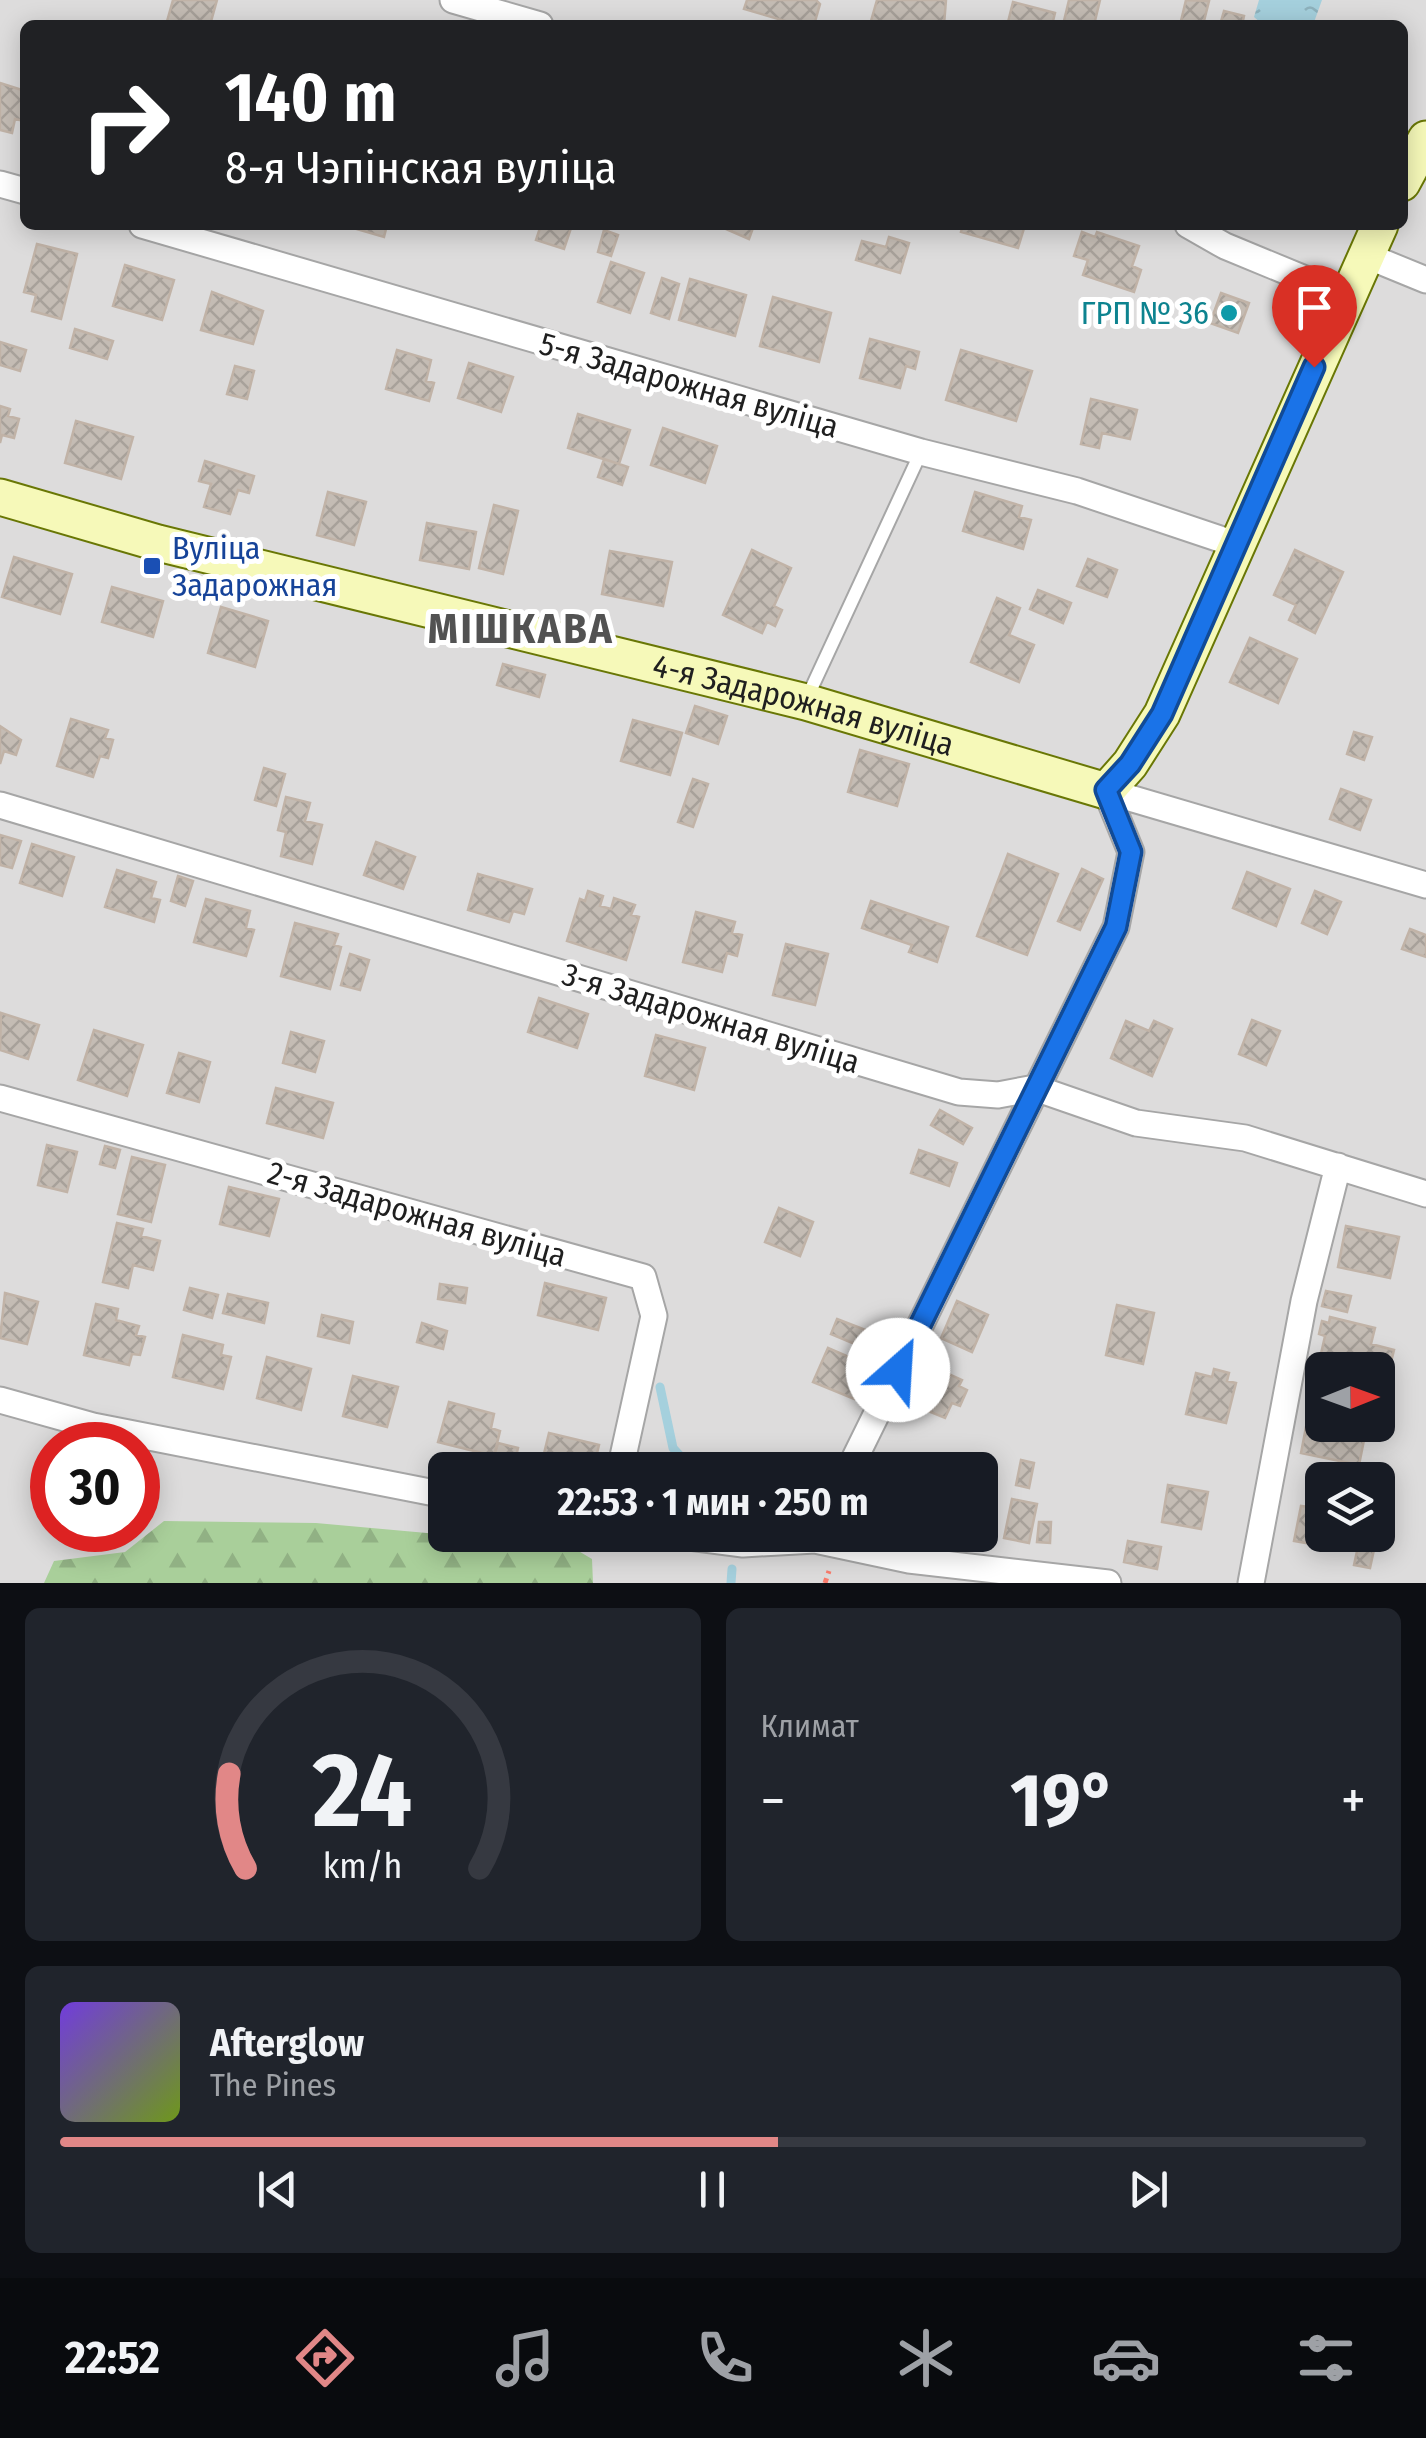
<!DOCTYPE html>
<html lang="ru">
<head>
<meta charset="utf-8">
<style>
  body { margin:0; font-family:"Fira Sans Condensed",sans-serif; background:#20242c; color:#f1f3f6; height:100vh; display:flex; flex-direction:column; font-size:38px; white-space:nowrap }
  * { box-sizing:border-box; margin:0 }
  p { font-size:32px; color:#9ea1a6 }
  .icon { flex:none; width:55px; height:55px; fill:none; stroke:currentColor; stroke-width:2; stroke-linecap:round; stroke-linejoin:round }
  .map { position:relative; height:1583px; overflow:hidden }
  .drawer { display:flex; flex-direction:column; gap:25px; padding:25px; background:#0d0f14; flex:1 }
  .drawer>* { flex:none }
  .hud { position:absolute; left:20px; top:20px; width:1388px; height:210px; border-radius:15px; box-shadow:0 5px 25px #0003; background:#202124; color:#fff; overflow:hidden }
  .needle { width:65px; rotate:89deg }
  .fabs { position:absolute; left:1305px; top:1352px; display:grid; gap:20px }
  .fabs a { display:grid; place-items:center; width:90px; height:90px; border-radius:15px; background:#171b24; box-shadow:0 5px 25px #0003; font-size:50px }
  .speed { position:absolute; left:30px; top:1422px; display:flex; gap:20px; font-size:50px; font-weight:700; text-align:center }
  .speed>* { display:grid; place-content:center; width:130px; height:130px; border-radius:50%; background:#171b24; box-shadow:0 5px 25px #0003; line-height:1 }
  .speed .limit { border:15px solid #d22; background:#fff; color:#111 }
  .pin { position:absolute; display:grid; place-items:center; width:85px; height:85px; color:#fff; margin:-102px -42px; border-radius:50% 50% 50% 0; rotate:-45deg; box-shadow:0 0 10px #0007 }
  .pin .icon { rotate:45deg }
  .me { position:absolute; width:110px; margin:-55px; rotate:26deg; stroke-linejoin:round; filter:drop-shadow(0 0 8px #0008) }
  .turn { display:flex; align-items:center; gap:35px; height:210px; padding:0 40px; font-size:45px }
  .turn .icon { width:130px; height:130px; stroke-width:2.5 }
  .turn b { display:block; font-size:70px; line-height:85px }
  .big { font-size:75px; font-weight:700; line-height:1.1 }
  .drawer .card { flex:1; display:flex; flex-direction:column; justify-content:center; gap:15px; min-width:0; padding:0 35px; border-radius:15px; background:#20242c }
  .drawer .dial { align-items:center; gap:0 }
  .dial svg { height:260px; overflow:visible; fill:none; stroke:#363941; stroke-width:7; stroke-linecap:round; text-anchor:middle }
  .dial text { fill:#f1f3f6; stroke:none }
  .song { display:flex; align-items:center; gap:30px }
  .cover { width:120px; height:120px; border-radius:15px; background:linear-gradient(135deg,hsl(260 70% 55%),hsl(80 70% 35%)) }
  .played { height:10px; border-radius:5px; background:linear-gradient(90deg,#e18787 55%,#363941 55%) }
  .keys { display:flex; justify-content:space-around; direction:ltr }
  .heat { display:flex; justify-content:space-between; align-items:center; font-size:55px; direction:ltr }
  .drawer .tiles { flex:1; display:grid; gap:25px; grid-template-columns:1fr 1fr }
  .card:last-child { grid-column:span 2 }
  .trip { position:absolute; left:428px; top:1452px; width:570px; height:100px; border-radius:15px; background:#171b24; box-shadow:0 5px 25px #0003; font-weight:700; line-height:100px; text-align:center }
  .tab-bar { display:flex; height:160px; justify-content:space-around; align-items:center; background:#090b0e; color:#9ea1a6 }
  .tab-bar .icon { width:70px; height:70px }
  .tab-bar .active { color:#e18787 }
  .tab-bar b { font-size:45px; color:#f1f3f6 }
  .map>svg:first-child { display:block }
</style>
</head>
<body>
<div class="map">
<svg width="1426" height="1583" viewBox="0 0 1426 1583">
  <defs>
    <pattern id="forest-firs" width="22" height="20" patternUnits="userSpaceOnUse" patternTransform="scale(2.5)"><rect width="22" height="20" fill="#a9cf9a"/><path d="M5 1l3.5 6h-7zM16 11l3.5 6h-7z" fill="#91b184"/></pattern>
    <pattern id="water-ripples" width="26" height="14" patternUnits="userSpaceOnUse" patternTransform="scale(2.5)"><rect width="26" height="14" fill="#a5d0dd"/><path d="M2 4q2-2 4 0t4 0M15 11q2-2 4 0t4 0" fill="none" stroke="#8eb2bd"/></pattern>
    <pattern id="building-cross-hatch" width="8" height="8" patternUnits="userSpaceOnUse" patternTransform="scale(2.5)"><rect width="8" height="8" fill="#c4bcb4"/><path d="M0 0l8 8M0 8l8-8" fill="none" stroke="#a8a19a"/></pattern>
  </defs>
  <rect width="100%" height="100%" fill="#f0ece5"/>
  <!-- residential -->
  <path fill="#dddcdc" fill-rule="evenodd" d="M0,0H1426V1583H0ZM25,25H1402V225H25ZM1322,1370H1378V1425H1322ZM52,1445H138V1530H52ZM445,1470H980V1535H445ZM1322,1480H1378V1535H1322Z"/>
  <!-- forest -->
  <path fill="url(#forest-firs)" d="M164,1521L316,1523L570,1546L592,1559L593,1583H44L54,1561L125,1552Z"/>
  <!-- water -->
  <path fill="url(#water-ripples)" d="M1259,0H1322L1313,25L1262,24L1254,17Z"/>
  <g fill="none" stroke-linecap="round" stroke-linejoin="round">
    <!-- stream -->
    <path stroke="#a5d0dd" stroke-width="9" d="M660,1387L673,1448L693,1470
      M731,1583L732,1569"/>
  </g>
  <!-- building -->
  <path fill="url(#building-cross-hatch)" stroke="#c1b3a7" stroke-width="2.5" d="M173,0H217L210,25H166Z
    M747,0H816L820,4L814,25H799L744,9Z
    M877,0H946L944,25L871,21Z
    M1069,0H1100L1094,25H1063Z
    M1186,0L1209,1L1203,25H1180Z
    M1013,2L1055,13L1052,25L1008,22Z
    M1224,11L1244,16L1242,25H1220Z
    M0,83L25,91L24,121L15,119L12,133L0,130Z
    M343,225H387L384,237Z
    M541,225H572L564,249L536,240Z
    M717,225H754L749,239Z
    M963,225H1025L1018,248L961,232Z
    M604,230L618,235L611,256L598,252Z
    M1082,232L1095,237L1097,232L1139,246L1132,266L1141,270L1134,292L1083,275L1088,260L1074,256Z
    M889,237L909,243L900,273L856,260L862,241L886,247Z
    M37,244L77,254L61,319L32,311L36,295L24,292Z
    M611,262L644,273L630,313L598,302Z
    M125,265L174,280L162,320L113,306Z
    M662,278L679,284L669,319L651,313Z
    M690,279L746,295L735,336L679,320Z
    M212,292L263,311L253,344L201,330Z
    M1221,293L1249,303L1238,333L1210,323Z
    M773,297L831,313L819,362L760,346Z
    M75,329L113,341L107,359L70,348Z
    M870,339L919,352L915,369L906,366L900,388L860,378Z
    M0,342L26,350L20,371L0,365Z
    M397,350L431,360L426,381L434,383L429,401L386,389Z
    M961,350L1032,371L1016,421L946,400Z
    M469,363L513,377L501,412L458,398Z
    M235,366L254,371L247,399L227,394Z
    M1091,399L1137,410L1130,439L1102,433L1099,448L1081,444Z
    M0,406L10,409L8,416L19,419L14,438L2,435L0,443Z
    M578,414L630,430L619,464L568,448Z
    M76,421L133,437L121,479L65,463Z
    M663,428L717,446L705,483L651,465Z
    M604,459L628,467L622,485L598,477Z
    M205,461L254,476L249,493L238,490L230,514L204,507L211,484L199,481Z
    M328,492L366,502L354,545L317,535Z
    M975,492L1022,506L1019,517L1031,520L1023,549L963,531Z
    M494,505L518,511L503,574L479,568Z
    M427,523L476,532L469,569L420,560Z
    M752,550L791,568L774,606L782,610L775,626L767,622L762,633L723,615Z
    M1295,550L1343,572L1315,633L1289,620L1296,605L1274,595Z
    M610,551L672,562L663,606L602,594Z
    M14,557L72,574L60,614L2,597Z
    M1088,559L1117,570L1107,597L1077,586Z
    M112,587L163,601L153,637L102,622Z
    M1038,590L1071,603L1063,623L1030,609Z
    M997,598L1020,608L1009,635L1034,645L1019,682L971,662Z
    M221,607L268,621L255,667L208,653Z
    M1250,638L1297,659L1278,703L1230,682Z
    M503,664L545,675L539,697L497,685Z
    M695,706L727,716L718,744L686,733Z
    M71,719L108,730L105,738L113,740L108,758L100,756L93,777L57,766Z
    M633,720L682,733L670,775L621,761Z
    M0,726L21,740L16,755L4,751L0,764Z
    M1354,732L1372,737L1364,760L1347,754Z
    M860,750L909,764L897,806L848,792Z
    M264,768L285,774L276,806L255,800Z
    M693,779L708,784L693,827L678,822Z
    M1341,789L1371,800L1360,830L1330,819Z
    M286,797L310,803L305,821L322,825L312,864L281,856L286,832L278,830Z
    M0,835L21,841L12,868L0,865Z
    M376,842L415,857L403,889L364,875Z
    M32,844L74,857L62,896L20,883Z
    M1008,854L1058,874L1027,955L977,936Z
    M1082,869L1103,879L1080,930L1058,921Z
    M117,870L156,882L151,898L160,900L154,922L105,907Z
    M1247,872L1290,889L1276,926L1233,908Z
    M478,874L532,889L524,914L513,911L509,922L468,910Z
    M178,876L193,881L185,906L171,901Z
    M588,891L603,896L600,906L611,909L614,898L635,905L631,915L639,917L626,960L567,941L580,899L585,901Z
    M1315,891L1341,902L1327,934L1302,923Z
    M206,899L250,911L246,928L254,930L246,956L194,942Z
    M871,901L948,927L937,962L909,952L912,945L862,928Z
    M696,912L735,922L732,933L742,935L737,956L727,953L722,972L683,962Z
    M295,923L338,934L334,945L341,947L330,989L281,976Z
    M1410,929L1426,935V957L1402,949Z
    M786,944L828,954L815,1005L773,995Z
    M350,954L369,960L360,990L341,985Z
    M539,998L588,1014L577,1048L528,1032Z
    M1,1013L39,1025L28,1059L0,1050Z
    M1252,1020L1280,1031L1266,1065L1239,1054Z
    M1126,1021L1149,1031L1154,1021L1172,1029L1152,1076L1111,1058Z
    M94,1030L143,1045L127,1096L78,1080Z
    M291,1032L324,1041L315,1072L283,1063Z
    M656,1035L705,1048L694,1090L645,1076Z
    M179,1053L210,1062L199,1102L167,1093Z
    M276,1088L333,1103L323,1138L267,1123Z
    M940,1110L972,1128L963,1144L931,1125Z
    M47,1145L77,1152L67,1192L38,1185Z
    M105,1146L120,1150L115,1168L100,1164Z
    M919,1150L957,1163L949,1186L911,1173Z
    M132,1157L165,1165L151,1222L118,1214Z
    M229,1187L279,1199L269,1236L220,1224Z
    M779,1208L813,1222L800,1256L765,1242Z
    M117,1223L143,1229L141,1236L160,1241L153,1270L133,1265L128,1288L103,1282Z
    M1346,1226L1399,1237L1390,1278L1338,1267Z
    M545,1283L606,1298L598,1330L538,1315Z
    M440,1284L467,1288L465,1303L438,1299Z
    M190,1288L218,1295L212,1318L184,1310Z
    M1326,1291L1351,1296L1347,1312L1322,1306Z
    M5,1293L38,1302L27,1344L0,1338Z
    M228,1294L268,1303L264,1323L223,1313Z
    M957,1301L988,1315L972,1352L941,1338Z
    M96,1304L118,1309L116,1320L139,1326L136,1335L145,1337L140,1355L132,1354L129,1365L84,1355Z
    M1117,1305L1154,1313L1143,1364L1106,1355Z
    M322,1315L353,1322L349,1343L318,1336Z
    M1330,1317L1375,1328L1371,1344L1394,1350L1386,1383L1378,1381V1370L1318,1367L1325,1336L1319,1334L1322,1321L1329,1323Z
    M837,1319L881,1336L874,1352L831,1334Z
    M422,1323L447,1331L443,1349L417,1342Z
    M183,1335L223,1345L221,1355L231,1357L223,1389L173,1377Z
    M828,1348L851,1358L855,1350L872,1358L854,1399L813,1382Z
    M267,1357L311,1369L301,1410L257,1398Z
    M933,1367L962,1380L959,1386L967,1390L960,1406L952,1403L945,1418L916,1406Z
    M1214,1369L1229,1373L1227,1381L1236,1383L1226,1423L1186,1414L1196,1373L1212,1377Z
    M353,1376L398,1387L387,1427L343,1416Z
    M1311,1401L1322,1403V1425H1367L1359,1465L1301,1453Z
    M449,1402L494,1414L491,1428L500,1431L494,1456L438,1442Z
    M549,1433L599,1445L593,1470H540Z
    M498,1443L518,1448L513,1470L492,1464Z
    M138,1454L144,1455L138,1498Z
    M932,1458L971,1470H929Z
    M1021,1460L1034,1463L1029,1488L1016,1485Z
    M1168,1485L1208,1492L1201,1529L1162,1522Z
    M1012,1499L1037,1504L1029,1543L1004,1538Z
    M1317,1502L1322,1503V1535H1331L1329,1547L1294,1541L1301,1506L1316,1508Z
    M1039,1522H1051L1050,1543L1037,1542Z
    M1128,1541L1161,1547L1157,1569L1124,1562Z
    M1359,1542L1375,1545L1370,1568L1354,1565Z"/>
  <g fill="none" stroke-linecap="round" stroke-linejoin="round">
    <!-- lane casing -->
    <g stroke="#a6a6a6" stroke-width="16">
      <path id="lane" d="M806,700L921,452"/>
    </g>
    <!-- street casing -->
    <g stroke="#a6a6a6" stroke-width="29">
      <path id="street" d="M453,0L540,25
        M0,184L25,191
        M142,225L921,452L1077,491L1235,544
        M1188,225L1225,246L1346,296
        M1365,255L1426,280
        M1106,791L1426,885
        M0,805L959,1092L998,1095L1035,1088L1136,1123L1245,1138L1426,1194
        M0,1098L643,1277L654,1316L620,1470
        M0,1400L93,1426L445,1495
        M849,1470L1116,927L1131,852L1106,791
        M674,1535L743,1544L815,1540L909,1560L1108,1583
        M1251,1583L1304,1301L1338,1166"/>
    </g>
    <!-- secondary casing -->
    <g stroke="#697705" stroke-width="39">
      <g id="secondary">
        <path d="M1402,183L1426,139"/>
        <path id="s1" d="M0,497L158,543L806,702L1106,791L1130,764L1162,714L1380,225"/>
      </g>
    </g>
    <!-- path -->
    <path stroke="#fa7c6c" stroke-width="5" stroke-dasharray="5 5" stroke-linecap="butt" d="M825,1583L829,1571"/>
    <!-- lane -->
    <use href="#lane" stroke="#fff" stroke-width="12"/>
    <!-- street -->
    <use href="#street" stroke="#fff" stroke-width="25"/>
    <!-- secondary -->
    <use href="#secondary" stroke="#f6f9b9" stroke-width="35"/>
  </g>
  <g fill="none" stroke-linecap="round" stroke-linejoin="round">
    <!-- route casing -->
    <g stroke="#114b97" stroke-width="25">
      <path id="route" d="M898,1370L1116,927L1131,852L1106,790L1130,764L1162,714L1314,367"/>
    </g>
    <!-- route -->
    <use href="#route" stroke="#1a73e8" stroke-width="18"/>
  </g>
  <!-- markers -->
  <circle fill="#0f9aa8" stroke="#fff" stroke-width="4" cx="1229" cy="313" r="10"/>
  <rect fill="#1a4fb4" stroke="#fff" stroke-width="4" x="142" y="556" width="20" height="20" rx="5"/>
  <g text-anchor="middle" stroke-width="10" stroke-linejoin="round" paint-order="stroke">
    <!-- culture labels -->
    <g font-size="32" fill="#0d838f" stroke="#fff" text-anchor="end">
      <text x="1209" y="324">ГРП № 36</text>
    </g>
    <!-- street labels -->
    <g font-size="32" fill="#1f1f1f" stroke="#fff">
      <text transform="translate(689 385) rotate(16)" y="11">5-я Задарожная вуліца</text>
      <text dy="11" stroke="none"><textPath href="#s1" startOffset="830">4-я Задарожная вуліца</textPath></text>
      <text transform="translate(711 1018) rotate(17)" y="11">3-я Задарожная вуліца</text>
      <text transform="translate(417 1214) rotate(16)" y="11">2-я Задарожная вуліца</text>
    </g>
    <!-- transit labels -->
    <g font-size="32" fill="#164399" stroke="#fff" text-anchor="start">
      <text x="172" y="559">Вуліца<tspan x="172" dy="37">Задарожная</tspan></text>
    </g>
    <!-- district labels -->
    <g font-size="42" font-weight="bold" letter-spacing="2.5" fill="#525252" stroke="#fff">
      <text x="521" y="643">МІШКАВА</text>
    </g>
  </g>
</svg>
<div class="fabs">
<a><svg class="needle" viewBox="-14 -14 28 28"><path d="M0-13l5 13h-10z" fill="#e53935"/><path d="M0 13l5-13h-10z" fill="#9ea1a6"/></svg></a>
<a><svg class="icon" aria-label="layers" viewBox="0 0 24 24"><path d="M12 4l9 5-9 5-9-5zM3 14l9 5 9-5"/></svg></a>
</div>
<div class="speed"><div class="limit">30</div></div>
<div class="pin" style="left:1314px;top:367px;background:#d93025"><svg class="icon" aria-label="arrive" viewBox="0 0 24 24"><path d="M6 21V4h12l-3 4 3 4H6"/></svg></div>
<svg class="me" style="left:898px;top:1370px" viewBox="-20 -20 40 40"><circle r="19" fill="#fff"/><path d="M0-13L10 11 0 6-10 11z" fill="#1a73e8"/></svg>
<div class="trip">22:53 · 1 мин · 250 m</div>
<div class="hud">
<div class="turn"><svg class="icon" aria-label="right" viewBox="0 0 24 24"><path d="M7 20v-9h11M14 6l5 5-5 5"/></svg><div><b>140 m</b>8-я Чэпінская вуліца</div></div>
</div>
</div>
<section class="drawer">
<div class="tiles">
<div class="card dial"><svg viewBox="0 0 100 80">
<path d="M14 69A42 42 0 1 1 86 69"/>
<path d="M14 69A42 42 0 0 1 9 40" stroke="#e18787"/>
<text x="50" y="56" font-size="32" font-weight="700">24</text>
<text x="50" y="72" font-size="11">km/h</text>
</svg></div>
<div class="card"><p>Климат</p>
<div class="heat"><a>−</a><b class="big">19°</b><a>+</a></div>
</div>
<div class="card">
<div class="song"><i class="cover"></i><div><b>Afterglow</b><p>The Pines</p></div></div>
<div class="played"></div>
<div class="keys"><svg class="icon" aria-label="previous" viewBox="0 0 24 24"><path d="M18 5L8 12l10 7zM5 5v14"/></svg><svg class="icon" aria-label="pause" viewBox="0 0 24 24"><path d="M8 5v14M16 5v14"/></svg><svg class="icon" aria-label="next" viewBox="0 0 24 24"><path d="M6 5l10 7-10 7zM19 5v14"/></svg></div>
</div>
</div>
</section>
<nav class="tab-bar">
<b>22:52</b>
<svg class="icon active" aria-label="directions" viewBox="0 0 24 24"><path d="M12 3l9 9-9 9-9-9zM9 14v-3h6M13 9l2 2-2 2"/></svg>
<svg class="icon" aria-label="music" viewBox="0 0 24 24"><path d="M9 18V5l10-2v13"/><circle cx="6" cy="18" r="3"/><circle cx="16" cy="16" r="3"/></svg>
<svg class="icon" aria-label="phone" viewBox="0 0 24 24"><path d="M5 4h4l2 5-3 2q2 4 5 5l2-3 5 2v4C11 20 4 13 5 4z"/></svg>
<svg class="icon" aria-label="climate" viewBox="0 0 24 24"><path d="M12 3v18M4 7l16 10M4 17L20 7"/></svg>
<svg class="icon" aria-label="car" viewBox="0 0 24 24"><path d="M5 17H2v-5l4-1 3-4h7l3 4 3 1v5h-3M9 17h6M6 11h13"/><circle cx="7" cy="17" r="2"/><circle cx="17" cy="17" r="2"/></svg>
<svg class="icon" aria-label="filters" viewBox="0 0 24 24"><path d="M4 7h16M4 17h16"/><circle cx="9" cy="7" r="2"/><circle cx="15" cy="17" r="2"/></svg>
</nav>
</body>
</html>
